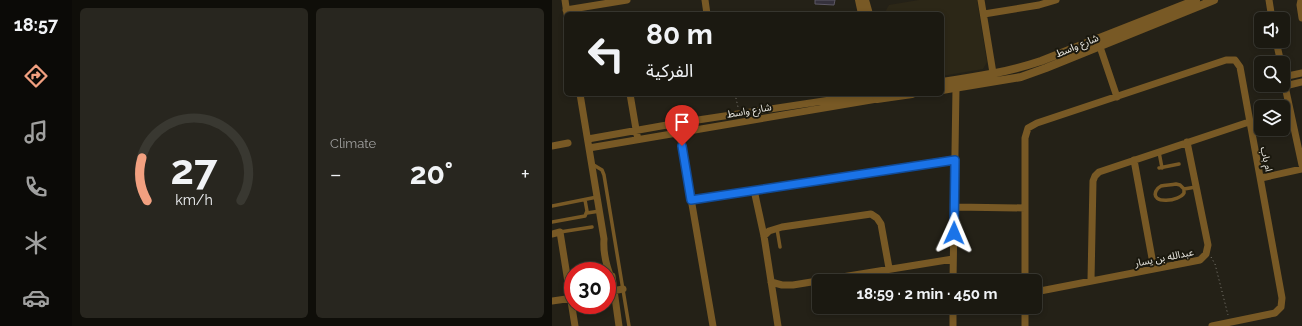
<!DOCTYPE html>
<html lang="en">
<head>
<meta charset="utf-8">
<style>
  body { margin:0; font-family:Raleway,"Noto Sans Arabic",sans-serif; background:#28261f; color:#f1f3f6; height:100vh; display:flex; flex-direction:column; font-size:15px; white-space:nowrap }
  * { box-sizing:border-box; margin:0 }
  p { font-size:13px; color:#a0a09f }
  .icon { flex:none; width:22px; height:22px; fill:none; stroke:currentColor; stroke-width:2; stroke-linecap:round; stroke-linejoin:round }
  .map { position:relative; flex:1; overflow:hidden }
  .drawer { display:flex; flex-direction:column; gap:8px; padding:8px; background:#0f0e09; width:480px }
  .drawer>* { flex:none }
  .hud { position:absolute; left:12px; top:12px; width:380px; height:84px; border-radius:6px; box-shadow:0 2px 6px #0003,0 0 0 1px #393831; background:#1b1911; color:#f1f3f6; overflow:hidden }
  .tools { position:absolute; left:702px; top:12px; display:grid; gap:8px }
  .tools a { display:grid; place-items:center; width:36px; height:36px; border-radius:6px; background:#1b1911; box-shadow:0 2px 6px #0003,0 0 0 1px #393831; font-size:20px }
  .speed { position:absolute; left:12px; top:262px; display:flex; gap:8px; font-size:20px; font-weight:700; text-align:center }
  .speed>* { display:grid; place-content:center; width:52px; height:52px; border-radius:50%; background:#1b1911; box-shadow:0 2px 6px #0003,0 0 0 1px #393831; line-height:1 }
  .speed .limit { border:6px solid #d22; background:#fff; color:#111 }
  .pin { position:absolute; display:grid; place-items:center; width:34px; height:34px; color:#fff; margin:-41px -17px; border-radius:50% 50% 50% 0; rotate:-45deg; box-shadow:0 0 4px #0007 }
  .pin .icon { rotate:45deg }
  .me { position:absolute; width:44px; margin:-22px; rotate:1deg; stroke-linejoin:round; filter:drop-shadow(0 0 3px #0008) }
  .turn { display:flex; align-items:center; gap:14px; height:84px; padding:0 16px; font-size:18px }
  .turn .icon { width:52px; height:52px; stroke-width:2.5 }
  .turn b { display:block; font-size:28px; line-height:34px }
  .big { font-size:30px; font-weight:700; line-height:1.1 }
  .drawer .tile { flex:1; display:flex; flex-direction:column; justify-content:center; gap:6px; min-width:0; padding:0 14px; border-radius:6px; background:#28261f }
  .drawer .dial { align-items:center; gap:0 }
  .dial svg { height:104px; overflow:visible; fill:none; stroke:#393831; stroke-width:7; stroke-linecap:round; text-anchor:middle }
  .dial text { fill:#f1f3f6; stroke:none }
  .heat { display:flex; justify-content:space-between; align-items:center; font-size:22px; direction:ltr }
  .drawer .tiles { flex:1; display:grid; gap:8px; grid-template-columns:repeat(2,1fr) }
  .trip { position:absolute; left:260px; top:274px; width:230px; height:40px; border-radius:6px; background:#1b1911; box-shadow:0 2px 6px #0003,0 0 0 1px #393831; font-weight:700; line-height:40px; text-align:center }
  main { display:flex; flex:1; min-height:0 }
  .tabs { display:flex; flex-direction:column; width:72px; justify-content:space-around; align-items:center; background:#0b0a07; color:#a0a09f }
  .tabs .icon { width:28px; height:28px }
  .tabs .on { color:#f2a080 }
  .tabs b { font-size:18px; color:#f1f3f6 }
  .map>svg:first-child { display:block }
</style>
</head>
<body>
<main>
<nav class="tabs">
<b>18:57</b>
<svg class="icon on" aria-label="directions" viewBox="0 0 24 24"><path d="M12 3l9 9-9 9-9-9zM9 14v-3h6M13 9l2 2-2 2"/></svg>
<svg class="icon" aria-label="music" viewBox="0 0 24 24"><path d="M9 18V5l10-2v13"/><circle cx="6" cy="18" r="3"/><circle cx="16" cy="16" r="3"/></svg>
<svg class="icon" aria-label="phone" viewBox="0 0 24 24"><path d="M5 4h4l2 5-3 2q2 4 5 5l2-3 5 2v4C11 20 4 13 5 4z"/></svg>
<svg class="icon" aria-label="climate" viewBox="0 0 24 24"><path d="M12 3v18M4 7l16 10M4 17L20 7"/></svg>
<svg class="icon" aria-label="car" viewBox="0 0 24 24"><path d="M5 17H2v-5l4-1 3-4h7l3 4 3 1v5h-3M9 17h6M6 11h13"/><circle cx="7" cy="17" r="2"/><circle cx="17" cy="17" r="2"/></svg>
</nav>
<section class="drawer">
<div class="tiles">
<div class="tile dial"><svg viewBox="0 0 100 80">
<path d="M14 69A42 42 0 1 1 86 69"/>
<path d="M14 69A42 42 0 0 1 10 36" stroke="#f2a080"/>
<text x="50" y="56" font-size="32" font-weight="700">27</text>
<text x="50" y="72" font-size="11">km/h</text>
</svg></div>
<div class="tile"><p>Climate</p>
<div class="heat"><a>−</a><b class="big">20°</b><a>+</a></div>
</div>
</div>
</section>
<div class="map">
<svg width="750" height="326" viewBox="0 0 750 326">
  <rect width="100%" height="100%" fill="#242117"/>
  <!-- built -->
  <path fill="#2c2717" d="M367,0H425L435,62L431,69L390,76V14H332L337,5Z"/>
  <!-- building -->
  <path fill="#35313c" stroke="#5d5864" d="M263,0H283L282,5L263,4Z"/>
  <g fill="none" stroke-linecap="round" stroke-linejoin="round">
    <!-- path -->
    <path stroke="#838078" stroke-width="1" stroke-dasharray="1 3" stroke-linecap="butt" d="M183,94L186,107
      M659,257L663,264L676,315"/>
    <!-- service -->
    <path stroke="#785925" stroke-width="3.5" d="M607,152L610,168
      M40,164L50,170L52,175L77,326
      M607,168L627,164
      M624,184L628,185L632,189V193C628,201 598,205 604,191C605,189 607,187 609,186C613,185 619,185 624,184Z
      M632,189L644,187
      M0,206L45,197
      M35,213L48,211
      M0,222L33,216L35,211L33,200
      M225,229L228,247
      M8,232L40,227
      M316,272L318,281"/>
    <!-- minor -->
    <path stroke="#785925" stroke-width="7" d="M13,0L15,14
      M153,0L155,14
      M429,0L442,79
      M717,0L720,19
      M749,0L748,5L750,18
      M14,10L75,0
      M432,14L487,5L504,0
      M546,41L565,97
      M724,41L729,63
      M731,77L750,165
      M731,77L750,73
      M733,86L750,82
      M28,94L52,239C51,252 55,268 60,280
      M78,94L85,135
      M127,129L161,326
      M36,139L126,123L318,94
      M0,146L16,143
      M37,148L325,99
      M582,160L602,269
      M709,178L750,169
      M202,190L212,236L226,326
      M139,200L403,159
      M403,207L473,208
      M0,234L8,232L23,326
      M212,236L217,231L230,227L319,214L325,218L329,224L337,268
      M60,276L67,326
      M539,280L541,181L543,176L547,172L697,122
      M401,281L404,88L403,83
      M473,281V138L476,128L485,123L674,60H683L688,67L730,298L729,307L723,313L660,326
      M219,282L230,285H241L401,259
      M55,292L71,289
      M483,292L648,260L654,254L656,245L635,142
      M0,301L21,298
      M401,326V307
      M473,326V307"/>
    <!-- tertiary -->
    <path stroke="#785925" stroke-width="8" d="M307,0L310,14
      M313,0L317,14
      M390,82C424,77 456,72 489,61L644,0
      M390,90L469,77L494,68L662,0
      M324,94L325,99L360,94"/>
  </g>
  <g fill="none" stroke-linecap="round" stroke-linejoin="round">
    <!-- route casing -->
    <g stroke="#114b97" stroke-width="10">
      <path id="route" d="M130,146L139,200L403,160L402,233"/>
    </g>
    <!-- route -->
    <use href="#route" stroke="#1a73e8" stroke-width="7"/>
  </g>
  <g text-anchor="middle" stroke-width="4" stroke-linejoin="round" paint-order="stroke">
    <!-- street labels -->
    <g font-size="10" fill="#eeece5" stroke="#1a180e">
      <text transform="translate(525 45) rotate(-22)" y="4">شارع واسط</text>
      <text transform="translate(197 110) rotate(-10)" y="4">شارع واسط</text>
      <text transform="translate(715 159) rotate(78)" y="4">ام باب</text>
      <text transform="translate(612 257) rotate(-11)" y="4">عبدالله بن يسار</text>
    </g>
  </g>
</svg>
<div class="tools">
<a><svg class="icon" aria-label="sound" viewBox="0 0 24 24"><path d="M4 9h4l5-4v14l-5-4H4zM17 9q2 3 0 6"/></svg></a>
<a><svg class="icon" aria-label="search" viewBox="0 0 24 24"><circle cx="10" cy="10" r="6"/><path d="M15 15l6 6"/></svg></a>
<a><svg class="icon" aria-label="layers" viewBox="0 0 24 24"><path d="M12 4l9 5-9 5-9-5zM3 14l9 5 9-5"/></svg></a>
</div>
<div class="speed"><div class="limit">30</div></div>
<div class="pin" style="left:130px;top:146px;background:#d93025"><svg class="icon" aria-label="arrive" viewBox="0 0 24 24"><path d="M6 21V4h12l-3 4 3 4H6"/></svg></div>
<svg class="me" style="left:402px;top:233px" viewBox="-20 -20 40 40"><path d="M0-17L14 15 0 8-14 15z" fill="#1a73e8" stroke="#fff" stroke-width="4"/></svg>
<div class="trip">18:59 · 2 min · 450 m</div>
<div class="hud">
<div class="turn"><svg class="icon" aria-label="left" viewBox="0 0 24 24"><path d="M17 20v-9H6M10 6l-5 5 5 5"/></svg><div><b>80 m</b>الفركية</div></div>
</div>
</div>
</main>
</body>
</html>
